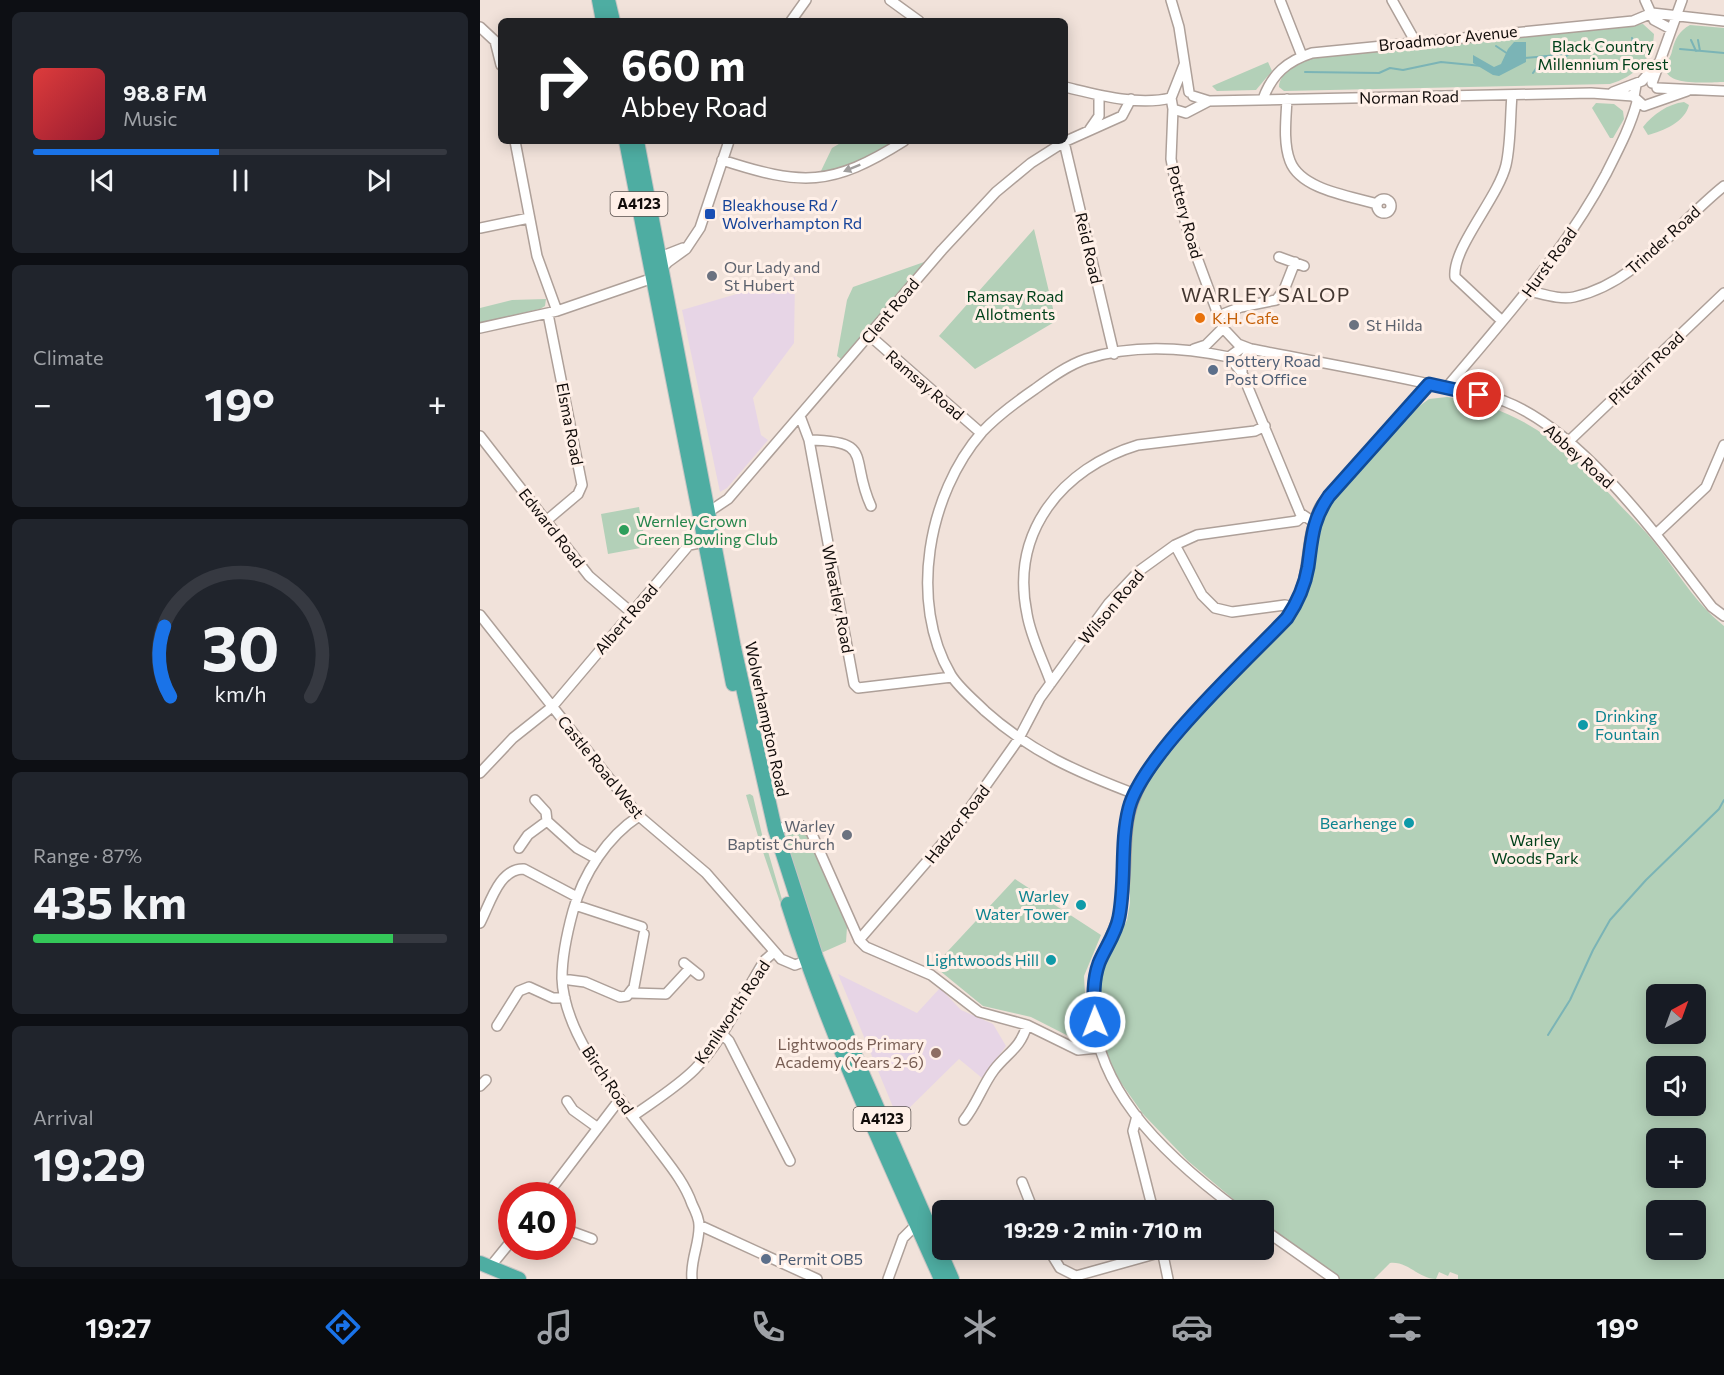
<!DOCTYPE html>
<html lang="en">
<head>
<meta charset="utf-8">
<style>
  body { margin:0; font-family:Commissioner,sans-serif; background:#20242c; color:#f1f3f6; height:100vh; display:flex; flex-direction:column; font-size:22px; white-space:nowrap }
  * { box-sizing:border-box; margin:0 }
  p { font-size:20px; color:#9ea1a6 }
  .icon { flex:none; width:33px; height:33px; fill:none; stroke:currentColor; stroke-width:2; stroke-linecap:round; stroke-linejoin:round }
  .map { position:relative; flex:1; overflow:hidden }
  .details { display:flex; flex-direction:column; gap:12px; padding:12px; background:#0d0f14; width:480px }
  .details>* { flex:none }
  .hud { position:absolute; left:18px; top:18px; width:570px; height:126px; border-radius:9px; box-shadow:0 3px 15px #0003; background:#202124; color:#fff; overflow:hidden }
  .needle { width:39px; rotate:41deg }
  .controls { position:absolute; left:1166px; top:984px; display:grid; gap:12px }
  .controls a { display:grid; place-items:center; width:60px; height:60px; border-radius:9px; background:#171b24; box-shadow:0 3px 15px #0003; font-size:30px }
  .speed { position:absolute; left:18px; top:1182px; display:flex; gap:12px; font-size:30px; font-weight:700; text-align:center }
  .speed>* { display:grid; place-content:center; width:78px; height:78px; border-radius:50%; background:#171b24; box-shadow:0 3px 15px #0003; line-height:1 }
  .speed .limit { border:9px solid #d22; background:#fff; color:#111 }
  .pin { position:absolute; display:grid; place-items:center; width:51px; height:51px; color:#fff; margin:-26px; border:3px solid #fff; border-radius:50%; box-shadow:0 2px 6px #0007 }
  .me { position:absolute; width:66px; margin:-33px; rotate:359deg; stroke-linejoin:round; filter:drop-shadow(0 0 4px #0008) }
  .turn { display:flex; align-items:center; gap:21px; height:126px; padding:0 24px; font-size:27px }
  .turn .icon { width:78px; height:78px; stroke-width:2.5 }
  .turn b { display:block; font-size:42px; line-height:51px }
  .big { font-size:45px; font-weight:700; line-height:1.1 }
  .details .card { flex:1; display:flex; flex-direction:column; justify-content:center; gap:9px; min-width:0; padding:0 21px; border-radius:9px; background:#20242c }
  .details .dial { align-items:center; gap:0 }
  .dial svg { height:156px; overflow:visible; fill:none; stroke:#363941; stroke-width:7; stroke-linecap:round; text-anchor:middle }
  .dial text { fill:#f1f3f6; stroke:none }
  .song { display:flex; align-items:center; gap:18px }
  .cover { width:72px; height:72px; border-radius:9px; background:linear-gradient(135deg,hsl(0 70% 55%),hsl(350 70% 35%)) }
  .played { height:6px; border-radius:3px; background:linear-gradient(90deg,#1a73e8 45%,#363941 45%) }
  .keys { display:flex; justify-content:space-around; direction:ltr }
  .heat { display:flex; justify-content:space-between; align-items:center; font-size:33px; direction:ltr }
  .charge { height:9px; border-radius:4px; background:linear-gradient(90deg,#34c759 87%,#363941 0) }
  .trip { position:absolute; left:452px; top:1200px; width:342px; height:60px; border-radius:9px; background:#171b24; box-shadow:0 3px 15px #0003; font-weight:700; line-height:60px; text-align:center }
  .tabs { display:flex; height:96px; justify-content:space-around; align-items:center; background:#090b0e; color:#9ea1a6 }
  .tabs .icon { width:42px; height:42px }
  .tabs .selected { color:#1a73e8 }
  .tabs b { font-size:27px; color:#f1f3f6 }
  main { display:flex; flex:1; min-height:0 }
  .map>svg:first-child { display:block }
</style>
</head>
<body>
<main>
<section class="details">
<div class="card">
<div class="song"><i class="cover"></i><div><b>98.8 FM</b><p>Music</p></div></div>
<div class="played"></div>
<div class="keys"><svg class="icon" aria-label="previous" viewBox="0 0 24 24"><path d="M18 5L8 12l10 7zM5 5v14"/></svg><svg class="icon" aria-label="pause" viewBox="0 0 24 24"><path d="M8 5v14M16 5v14"/></svg><svg class="icon" aria-label="next" viewBox="0 0 24 24"><path d="M6 5l10 7-10 7zM19 5v14"/></svg></div>
</div>
<div class="card"><p>Climate</p>
<div class="heat"><a>−</a><b class="big">19°</b><a>+</a></div>
</div>
<div class="card dial"><svg viewBox="0 0 100 80">
<path d="M14 69A42 42 0 1 1 86 69"/>
<path d="M14 69A42 42 0 0 1 11 33" stroke="#1a73e8"/>
<text x="50" y="56" font-size="32" font-weight="700">30</text>
<text x="50" y="72" font-size="11">km/h</text>
</svg></div>
<div class="card"><p>Range · 87%</p><b class="big">435 km</b><div class="charge"></div></div>
<div class="card"><p>Arrival</p><b class="big">19:29</b></div>
</section>
<div class="map">
<svg width="1244" height="1279" viewBox="0 0 1244 1279">
  <rect width="100%" height="100%" fill="#f1e2da"/>
  <!-- education -->
  <path fill="#e7d5e6" d="M315,277L314,343L273,398L281,435L288,440L247,488L240,492L202,310Z
    M358,974L437,1013L460,988L481,1010L513,1024L526,1046L502,1078L479,1059L418,1119Z"/>
  <!-- green -->
  <path fill="#b3d0b8" fill-rule="evenodd" d="M1163,24L1174,34C1173,60 1154,77 1130,84L804,91L799,87C799,71 824,60 838,57Z
    M1210,25L1244,28V82C1231,82 1185,87 1186,68C1186,62 1191,57 1192,51C1195,39 1199,31 1210,25Z
    M788,62L792,71L776,90L737,91L732,86Z
    M1204,102L1209,105C1205,122 1183,131 1168,135L1163,127C1173,114 1188,104 1204,102Z
    M1116,103L1134,104L1143,111L1144,119L1133,138H1130L1112,108Z
    M364,141H419L383,161L340,173L352,148Z
    M554,229L576,321L495,369L459,336Z
    M447,261L361,359L357,356L367,300L373,287Z
    M66,299L65,306L60,309L0,323V308L32,300Z
    M967,397C1043,408 1087,447 1137,502C1149,515 1163,528 1174,542C1197,571 1215,603 1244,626V1279H978V1275L970,1272L968,1276L959,1272L956,1279C939,1279 928,1261 910,1263L894,1279H860L783,1224V1210H766L708,1161L663,1114L632,1070L624,1052L618,1019L619,987L625,967L647,920L650,903L649,832L658,798L680,765L729,706L814,615L828,586L835,535L849,501L930,413L949,399ZM1176,994H1215V1034H1176ZM1176,1066H1215V1106H1176ZM1176,1138H1215V1178H1176ZM1176,1210H1215V1250H1176Z
    M159,507L166,547L128,554L121,514Z
    M270,794L273,796L284,843H280L266,795Z
    M319,832L330,838L367,927L366,942L341,953L305,843L306,836Z
    M287,848L319,958L282,849Z
    M535,879L621,935L604,976L608,1046L551,1017L503,1006L454,966Z"/>
  <!-- water -->
  <path fill="#7bb4b6" d="M1034,42H1046V62L1019,76L1013,75L993,63V55L1014,67L1021,64L1028,49Z"/>
  <g fill="none" stroke-linecap="round" stroke-linejoin="round">
    <!-- stream -->
    <path stroke="#7bb4b6" stroke-width="2" d="M1152,38L1154,47
      M1076,40L1091,52L1076,65
      M1211,40L1216,51
      M1218,40L1220,51
      M1127,42L1136,50
      M1101,45L1105,53
      M1016,46L1028,54
      M1200,49L1244,53
      M1044,58C1074,57 1108,48 1137,51L1142,46L1163,49
      M825,72L899,73L910,68L923,70L961,62L1002,66
      M1053,73L1065,56
      M1068,1035L1090,1000L1113,950L1130,920L1166,880L1239,809L1244,800"/>
    <!-- minor casing -->
    <g stroke="#aea099" stroke-width="12">
      <path id="minor" d="M410,0L439,21
        M691,0L699,27L709,92
        M800,0L822,56
        M912,0L935,41
        M1165,0L1174,20L1191,29
        M1172,13L1244,21
        M311,21L326,0
        M0,27L15,41L21,65
        M704,65L691,98L693,109L706,113L729,101
        M1172,83L1202,0
        M1156,85L1154,97L1164,106L1207,91
        M585,87C619,95 657,106 691,98
        M1177,88L1244,91
        M1133,92L1162,81L1176,65
        M713,96L729,101L1111,93L1153,96
        M783,99C792,74 807,61 832,53L1153,21L1172,13
        M807,99C806,119 803,143 810,161C821,190 871,196 897,204
        M693,109L691,159L697,190L709,236L743,328L758,344L771,349C827,360 884,370 940,382C968,388 998,392 1024,401C1103,431 1181,541 1232,607L1244,616
        M610,129L619,116V95
        M35,141L57,256L77,311
        M584,142L634,354
        M242,160C322,186 351,187 424,141
        M897 206a7 7 0 1 1 14 0a7 7 0 1 1-14 0Z
        M0,228L49,218
        M799,257L824,266
        M176,262L180,257L203,248
        M1049,291C1063,294 1080,300 1094,297C1157,283 1196,224 1244,186
        M738,316L761,307L796,300L804,290L815,262
        M1022,321L975,277C972,248 1018,198 1026,165C1031,143 1030,117 1032,95
        M0,328L77,311L173,278L188,262L206,249L220,228L249,141
        M389,335L501,433
        M714,349L726,345L743,328
        M749,357L762,373L820,513L835,523
        M762,373V363L771,349
        M967,387C1024,319 1084,253 1126,174C1138,150 1150,128 1157,102
        M320,416L329,440L374,684L378,688L472,677
        M0,436L109,576L152,613
        M329,440C395,441 369,458 391,506
        M1088,442L1244,293
        M230,511L248,499L462,250L516,192L551,163L584,142L642,116L651,99
        M66,521L98,494L102,485L68,314
        M1176,534L1226,487L1244,445
        M695,545L722,595L735,608L752,612L805,605L814,607
        M0,615L159,816L226,873L301,959L315,965L331,959
        M571,683C563,660 551,638 547,614C530,532 582,468 658,445L775,431L785,426
        M0,773L33,738L72,707L209,545L225,542
        M655,794C597,772 551,752 505,711C494,700 479,688 471,675C428,602 448,494 502,432C518,415 536,402 555,389C570,378 588,365 606,359C653,344 702,347 749,357L763,347
        M159,816C127,837 103,874 93,911C87,933 82,955 82,978C84,1037 139,1098 173,1143C187,1162 204,1181 212,1204C215,1210 219,1219 219,1225C220,1243 210,1260 212,1279
        M67,821L97,848L117,859
        M295,829L320,825L331,832L379,940L386,947L451,975L499,1012L547,1025L598,1050L618,1048
        M39,848L48,835L67,821L66,812L55,800
        M95,905L162,927
        M0,923C10,904 19,868 44,869L97,897
        M379,940L475,829L538,740L560,698L629,603L659,571L695,545L717,535L817,521L823,516
        M204,963L219,975
        M82,979L105,982L140,997L147,996L154,987L164,934
        M152,993L186,994L210,968
        M17,1026L39,991L49,987L73,998H85
        M241,1033L249,1041L310,1161
        M0,1086L6,1080
        M87,1101L93,1110L118,1128
        M153,1116C174,1101 197,1087 215,1069C245,1038 262,996 285,960L294,952
        M657,1116L653,1131L673,1210
        M484,1120C497,1104 502,1086 514,1070C528,1052 540,1049 547,1025
        M542,1182L553,1210
        M66,1196L140,1099
        M758,1210C685,1156 601,1081 614,981C618,953 638,930 642,902C651,847 636,819 671,768C699,727 736,692 770,656C783,643 798,631 808,616C834,580 822,542 840,507C850,491 867,476 880,462C903,437 926,410 949,384
        M219,1225L337,1279
        M82,1228L112,1239
        M783,1229L854,1279
        M569,1250L580,1268L596,1276L682,1252
        M682,1250L688,1279
        M10,1267L32,1240
        M408,1279L423,1238L437,1224"/>
    </g>
    <!-- highway casing -->
    <g stroke="#c6c5c4" stroke-width="16">
      <path id="highway" d="M119,0L123,21
        M128,0L133,21
        M146,141L253,684
        M157,141L254,648L295,829L336,957L383,1075L472,1279
        M308,904C348,1032 406,1156 461,1279
        M0,1263L39,1279"/>
    </g>
    <!-- minor -->
    <use href="#minor" stroke="#fff" stroke-width="9"/>
    <!-- highway -->
    <use href="#highway" stroke="#4eada2" stroke-width="14"/>
  </g>
  <!-- one-way arrows -->
  <defs><path id="oneway-solid" d="M-6-.8H1V-3.2L6.5 0L1 3.2V.8H-6Z" transform="scale(1.5)"/></defs>
  <use fill="#a09e9d" href="#oneway-solid" transform="translate(372 168) rotate(158)"/>
  <g fill="none" stroke-linecap="round" stroke-linejoin="round">
    <!-- route casing -->
    <g stroke="#114b97" stroke-width="15">
      <path id="route" d="M615,1022C614,1002 612,982 619,963C625,948 636,934 639,917C646,881 640,843 649,808C663,755 766,661 807,618C817,603 825,585 828,567C832,539 832,520 849,496L949,384L999,395"/>
    </g>
    <!-- route -->
    <use href="#route" stroke="#1a73e8" stroke-width="10"/>
  </g>
  <!-- markers -->
  <rect fill="#1a4fb4" stroke="#fff0e8" stroke-width="2" x="224" y="208" width="12" height="12" rx="3"/>
  <g fill="#6b7280" stroke="#fff0e8" stroke-width="2">
    <circle cx="232" cy="276" r="6"/>
    <circle cx="874" cy="325" r="6"/>
    <circle cx="367" cy="835" r="6"/>
  </g>
  <circle fill="#e8710a" stroke="#fff0e8" stroke-width="2" cx="720" cy="318" r="6"/>
  <g fill="#5c6f8a" stroke="#fff0e8" stroke-width="2">
    <circle cx="733" cy="370" r="6"/>
    <circle cx="286" cy="1259" r="6"/>
  </g>
  <circle fill="#2e9e5b" stroke="#fff0e8" stroke-width="2" cx="144" cy="530" r="6"/>
  <g fill="#0f9aa8" stroke="#fff0e8" stroke-width="2">
    <circle cx="1103" cy="725" r="6"/>
    <circle cx="929" cy="823" r="6"/>
    <circle cx="601" cy="905" r="6"/>
    <circle cx="571" cy="960" r="6"/>
  </g>
  <circle fill="#8d6e63" stroke="#fff0e8" stroke-width="2" cx="456" cy="1053" r="6"/>
  <g text-anchor="middle" stroke-width="6" stroke-linejoin="round" paint-order="stroke">
    <!-- shield labels -->
    <g fill="#fff0e8" stroke="#58504d" stroke-width="1.5">
      <rect x="130.5" y="192" width="57" height="24" rx="4.5"/>
      <rect x="373.5" y="1107" width="57" height="24" rx="4.5"/>
    </g>
    <g font-size="15" font-weight="bold" fill="#110c0a">
      <text x="159" y="209">A4123</text>
      <text x="402" y="1124">A4123</text>
    </g>
    <!-- street labels -->
    <g font-size="16" fill="#110c0a" stroke="#fff0e8">
      <text transform="translate(968 38) rotate(-6)" y="6">Broadmoor Avenue</text>
      <text transform="translate(929 97) rotate(-1)" y="6">Norman Road</text>
      <text transform="translate(705 212) rotate(75)" y="6">Pottery Road</text>
      <text transform="translate(1183 240) rotate(-42)" y="6">Trinder Road</text>
      <text transform="translate(609 248) rotate(77)" y="6">Reid Road</text>
      <text transform="translate(1069 262) rotate(-54)" y="6">Hurst Road</text>
      <text transform="translate(410 311) rotate(-50)" y="6">Clent Road</text>
      <text transform="translate(1166 368) rotate(-44)" y="6">Pitcairn Road</text>
      <text transform="translate(445 385) rotate(41)" y="6">Ramsay Road</text>
      <text transform="translate(90 424) rotate(79)" y="6">Elsma Road</text>
      <text transform="translate(1099 456) rotate(42)" y="6">Abbey Road</text>
      <text transform="translate(72 528) rotate(52)" y="6">Edward Road</text>
      <text transform="translate(358 599) rotate(79)" y="6">Wheatley Road</text>
      <text transform="translate(631 607) rotate(-50)" y="6">Wilson Road</text>
      <text transform="translate(146 619) rotate(-49)" y="6">Albert Road</text>
      <text transform="translate(287 719) rotate(78)" y="6">Wolverhampton Road</text>
      <text transform="translate(121 767) rotate(51)" y="6">Castle Road West</text>
      <text transform="translate(477 824) rotate(-52)" y="6">Hadzor Road</text>
      <text transform="translate(252 1012) rotate(-56)" y="6">Kenilworth Road</text>
      <text transform="translate(128 1080) rotate(56)" y="6">Birch Road</text>
    </g>
    <!-- park labels -->
    <g font-size="16" fill="#01411a" stroke="#fff0e8">
      <text x="1123" y="52">Black Country<tspan x="1123" dy="18">Millennium Forest</tspan></text>
      <text x="535" y="302">Ramsay Road<tspan x="535" dy="18">Allotments</tspan></text>
      <text x="1055" y="846">Warley<tspan x="1055" dy="18">Woods Park</tspan></text>
    </g>
    <!-- transit labels -->
    <g font-size="16" fill="#164399" stroke="#fff0e8" text-anchor="start">
      <text x="242" y="211">Bleakhouse Rd /<tspan x="242" dy="18">Wolverhampton Rd</tspan></text>
    </g>
    <!-- worship labels -->
    <g font-size="16" fill="#5b616d" stroke="#fff0e8" text-anchor="start">
      <text x="244" y="273">Our Lady and<tspan x="244" dy="18">St Hubert</tspan></text>
      <text x="886" y="331">St Hilda</text>
      <text x="355" y="832" text-anchor="end">Warley<tspan x="355" dy="18">Baptist Church</tspan></text>
    </g>
    <!-- food labels -->
    <g font-size="16" fill="#c56008" stroke="#fff0e8" text-anchor="start">
      <text x="732" y="324">K.H. Cafe</text>
    </g>
    <!-- service labels -->
    <g font-size="16" fill="#4e5e75" stroke="#fff0e8" text-anchor="start">
      <text x="745" y="367">Pottery Road<tspan x="745" dy="18">Post Office</tspan></text>
      <text x="298" y="1265">Permit OB5</text>
    </g>
    <!-- leisure labels -->
    <g font-size="16" fill="#27864d" stroke="#fff0e8" text-anchor="start">
      <text x="156" y="527">Wernley Crown<tspan x="156" dy="18">Green Bowling Club</tspan></text>
    </g>
    <!-- culture labels -->
    <g font-size="16" fill="#0d838f" stroke="#fff0e8" text-anchor="end">
      <text x="1115" y="722" text-anchor="start">Drinking<tspan x="1115" dy="18">Fountain</tspan></text>
      <text x="917" y="829">Bearhenge</text>
      <text x="589" y="902">Warley<tspan x="589" dy="18">Water Tower</tspan></text>
      <text x="559" y="966">Lightwoods Hill</text>
    </g>
    <!-- education labels -->
    <g font-size="16" fill="#785e54" stroke="#fff0e8" text-anchor="end">
      <text x="444" y="1050">Lightwoods Primary<tspan x="444" dy="18">Academy (Years 2-6)</tspan></text>
    </g>
    <!-- quarter labels -->
    <g font-size="20" letter-spacing="1.5" fill="#433731" stroke="#fff0e8">
      <text x="786" y="302">WARLEY SALOP</text>
    </g>
  </g>
</svg>
<div class="controls">
<a><svg class="needle" viewBox="-14 -14 28 28"><path d="M0-13l5 13h-10z" fill="#e53935"/><path d="M0 13l5-13h-10z" fill="#9ea1a6"/></svg></a>
<a><svg class="icon" aria-label="sound" viewBox="0 0 24 24"><path d="M4 9h4l5-4v14l-5-4H4zM17 9q2 3 0 6"/></svg></a>
<a>+</a>
<a>−</a>
</div>
<div class="speed"><div class="limit">40</div></div>
<div class="pin" style="left:999px;top:395px;background:#d93025"><svg class="icon" aria-label="arrive" viewBox="0 0 24 24"><path d="M6 21V4h12l-3 4 3 4H6"/></svg></div>
<svg class="me" style="left:615px;top:1022px" viewBox="-20 -20 40 40"><circle r="17" fill="#1a73e8" stroke="#fff" stroke-width="3"/><path d="M0-11L8 9 0 5-8 9z" fill="#fff"/></svg>
<div class="trip">19:29 · 2 min · 710 m</div>
<div class="hud">
<div class="turn"><svg class="icon" aria-label="right" viewBox="0 0 24 24"><path d="M7 20v-9h11M14 6l5 5-5 5"/></svg><div><b>660 m</b>Abbey Road</div></div>
</div>
</div>
</main>
<nav class="tabs">
<b>19:27</b>
<svg class="icon selected" aria-label="directions" viewBox="0 0 24 24"><path d="M12 3l9 9-9 9-9-9zM9 14v-3h6M13 9l2 2-2 2"/></svg>
<svg class="icon" aria-label="music" viewBox="0 0 24 24"><path d="M9 18V5l10-2v13"/><circle cx="6" cy="18" r="3"/><circle cx="16" cy="16" r="3"/></svg>
<svg class="icon" aria-label="phone" viewBox="0 0 24 24"><path d="M5 4h4l2 5-3 2q2 4 5 5l2-3 5 2v4C11 20 4 13 5 4z"/></svg>
<svg class="icon" aria-label="climate" viewBox="0 0 24 24"><path d="M12 3v18M4 7l16 10M4 17L20 7"/></svg>
<svg class="icon" aria-label="car" viewBox="0 0 24 24"><path d="M5 17H2v-5l4-1 3-4h7l3 4 3 1v5h-3M9 17h6M6 11h13"/><circle cx="7" cy="17" r="2"/><circle cx="17" cy="17" r="2"/></svg>
<svg class="icon" aria-label="filters" viewBox="0 0 24 24"><path d="M4 7h16M4 17h16"/><circle cx="9" cy="7" r="2"/><circle cx="15" cy="17" r="2"/></svg>
<b>19°</b>
</nav>
</body>
</html>
